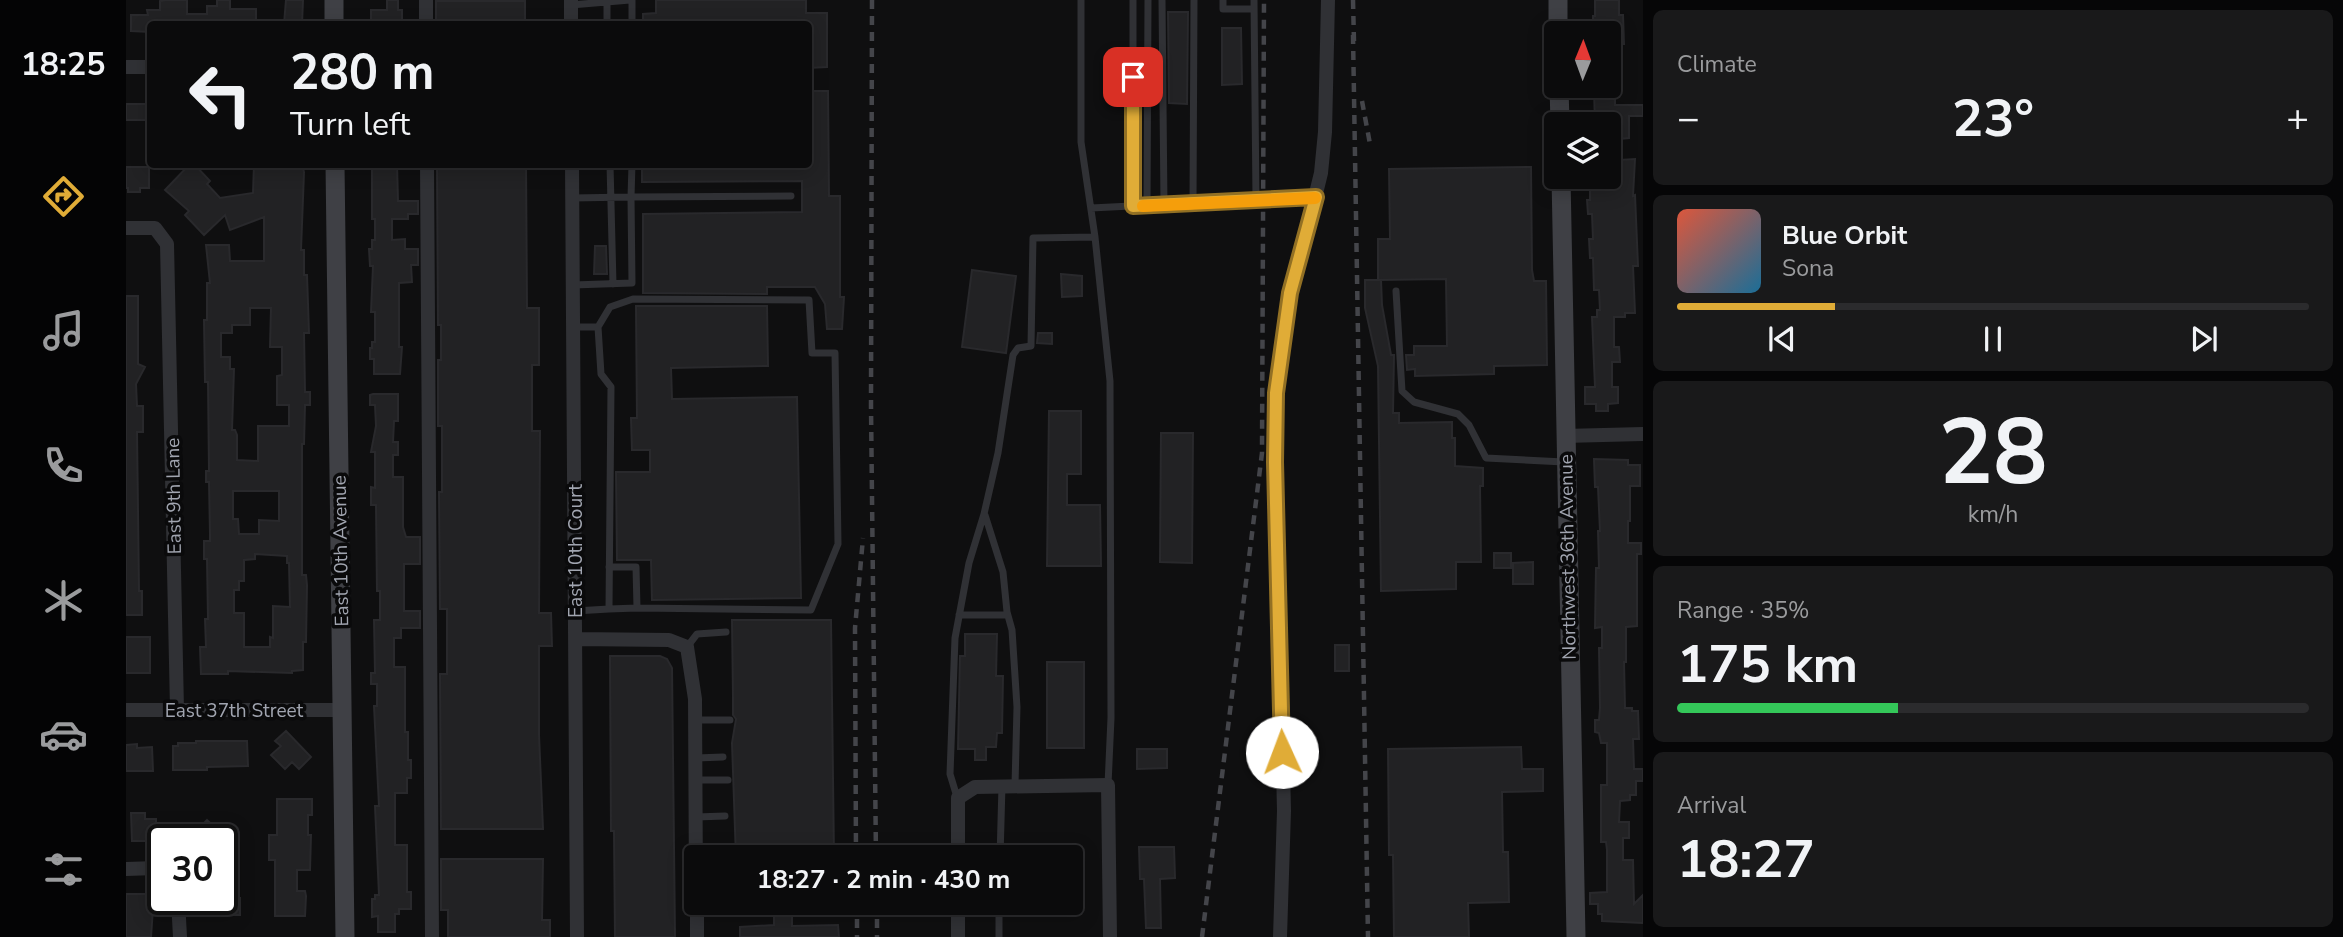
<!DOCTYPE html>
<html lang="en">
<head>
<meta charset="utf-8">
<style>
  body { margin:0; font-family:"Nunito Sans",sans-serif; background:#19191a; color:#f1f3f6; height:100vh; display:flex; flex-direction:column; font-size:26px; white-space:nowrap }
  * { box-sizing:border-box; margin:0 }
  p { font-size:23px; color:#9a9b9d }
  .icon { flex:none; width:38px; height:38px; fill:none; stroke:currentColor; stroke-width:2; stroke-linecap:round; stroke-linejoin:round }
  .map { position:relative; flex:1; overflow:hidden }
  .panel { display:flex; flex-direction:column; gap:10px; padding:10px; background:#060607; width:700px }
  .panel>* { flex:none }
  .guide { position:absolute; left:21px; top:21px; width:665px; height:147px; border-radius:7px; box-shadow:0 4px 18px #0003,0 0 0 2px #2b2b2d; background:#0b0b0c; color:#f1f3f6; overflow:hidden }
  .needle { width:46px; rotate:1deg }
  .buttons { position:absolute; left:1418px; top:21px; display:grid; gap:14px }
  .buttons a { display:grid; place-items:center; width:77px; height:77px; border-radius:7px; background:#0b0b0c; box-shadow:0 4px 18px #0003,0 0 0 2px #2b2b2d; font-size:35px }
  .speed { position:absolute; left:21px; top:824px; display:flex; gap:14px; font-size:35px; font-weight:700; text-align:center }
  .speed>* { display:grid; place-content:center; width:91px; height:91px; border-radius:50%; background:#0b0b0c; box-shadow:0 4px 18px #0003,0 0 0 2px #2b2b2d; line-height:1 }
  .speed .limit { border:4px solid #111; border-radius:10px; background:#fff; color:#111 }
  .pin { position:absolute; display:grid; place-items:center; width:60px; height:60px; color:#fff; margin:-30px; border-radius:14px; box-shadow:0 4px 10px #0006 }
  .me { position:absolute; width:77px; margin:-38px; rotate:358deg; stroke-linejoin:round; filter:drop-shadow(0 0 5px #0008) }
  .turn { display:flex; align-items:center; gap:24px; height:147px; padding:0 28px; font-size:32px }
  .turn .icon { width:91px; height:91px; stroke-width:2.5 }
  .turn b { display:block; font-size:49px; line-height:60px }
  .big { font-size:52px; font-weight:700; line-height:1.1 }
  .panel .card { flex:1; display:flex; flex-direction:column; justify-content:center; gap:10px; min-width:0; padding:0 24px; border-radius:10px; background:#19191a }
  .panel .dial { align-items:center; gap:0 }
  .dial b { font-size:91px; line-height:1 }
  .song { display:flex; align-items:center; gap:21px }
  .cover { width:84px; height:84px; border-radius:10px; background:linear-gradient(135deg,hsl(10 70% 55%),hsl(200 70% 35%)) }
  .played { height:7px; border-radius:4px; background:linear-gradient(90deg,#e0ac37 25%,#2b2b2d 25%) }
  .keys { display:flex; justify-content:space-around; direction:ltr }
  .heat { display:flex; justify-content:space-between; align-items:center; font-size:38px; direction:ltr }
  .charge { height:10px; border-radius:5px; background:linear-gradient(90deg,#34c759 35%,#2b2b2d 0) }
  .trip { position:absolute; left:558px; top:845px; width:399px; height:70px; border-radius:7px; background:#0b0b0c; box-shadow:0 4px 18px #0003,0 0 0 2px #2b2b2d; font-weight:700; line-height:70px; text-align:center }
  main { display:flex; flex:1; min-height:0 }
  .tabs { display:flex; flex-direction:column; width:126px; justify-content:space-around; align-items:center; background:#040405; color:#9a9b9d }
  .tabs .icon { width:49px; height:49px }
  .tabs .on { color:#e0ac37 }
  .tabs b { font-size:32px; color:#f1f3f6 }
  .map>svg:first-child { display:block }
</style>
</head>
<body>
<main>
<nav class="tabs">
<b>18:25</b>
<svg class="icon on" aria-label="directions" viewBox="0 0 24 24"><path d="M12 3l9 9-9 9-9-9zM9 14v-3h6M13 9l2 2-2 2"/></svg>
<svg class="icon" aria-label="music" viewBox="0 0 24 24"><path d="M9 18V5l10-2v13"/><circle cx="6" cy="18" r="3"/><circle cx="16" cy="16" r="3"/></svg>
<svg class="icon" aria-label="phone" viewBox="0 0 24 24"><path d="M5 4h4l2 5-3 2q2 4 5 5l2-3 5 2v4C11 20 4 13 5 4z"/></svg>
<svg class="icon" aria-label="climate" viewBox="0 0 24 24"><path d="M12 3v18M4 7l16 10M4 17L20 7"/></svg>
<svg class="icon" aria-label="car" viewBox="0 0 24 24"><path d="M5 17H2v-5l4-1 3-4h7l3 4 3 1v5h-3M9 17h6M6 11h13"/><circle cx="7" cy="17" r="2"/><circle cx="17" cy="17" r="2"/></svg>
<svg class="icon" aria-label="filters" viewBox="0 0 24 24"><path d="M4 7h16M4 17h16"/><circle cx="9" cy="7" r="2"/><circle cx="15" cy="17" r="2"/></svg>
</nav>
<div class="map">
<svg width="1517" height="937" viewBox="0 0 1517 937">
  <rect width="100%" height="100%" fill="#0f0f10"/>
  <!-- building -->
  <path fill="#222224" stroke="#29292c" stroke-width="2" fill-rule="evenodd" d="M40,0H61V14H81V6H91V0H104V9H130V24H24V32L5,31V15H22L21,10H34V1Z
    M160,0H177L176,24H158Z
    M261,0H272V10H276V24H245V10H261Z
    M530,0H680V13H701V67L682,68V24H517V14L530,13Z
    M1469,0H1493V15H1497L1498,44H1482V33H1467V16H1469Z
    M310,1H399V24H310Z
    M1042,12H1062L1061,104L1043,103Z
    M1096,28H1115L1116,84L1096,85Z
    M1485,89V93H1489V105H1517V116H1503V138L1493,139V160L1509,159L1507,196L1509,195L1512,266H1507L1509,313H1499V317H1488V347H1493L1494,362H1486V387H1492V403L1482,404V411H1470V404H1459V387H1469L1466,317H1471V310H1474L1473,290H1468L1467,258H1464L1463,239H1467L1466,214H1462L1461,200H1464V177H1482V124H1469L1468,90Z
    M682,91H702L703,196H714V297H718L716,329H701L699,304L689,287H641V294L517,293V214L676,212V181L516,182V164H682Z
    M0,104H24V120H0Z
    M64,164H68L84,181L81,184L94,198L127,193L128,164H176L178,172L175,250H178V275H181L183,333H178L179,392H184V405H179L178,444H176V575H180L181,585L180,642H177V670L166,671V673L102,671V674H75L74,647H80L79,619H82L81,559H78V541H84V534L83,482H80V471H83L82,382H79L78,320H81V283H84L80,245H103L104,261H138V217L104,230L99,215L78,235L59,215L63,211L39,190ZM124,308H145L144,347H156V375L151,376V405H163V426H132V461L111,460V435L109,430H106L108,369H104V357H95V333H106V325H124ZM107,491H153V521L133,520V534H113L112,519H107ZM129,554L161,556V563H163L164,607L147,606V638L144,637V647H118V613H108V590H113V581H118V560L129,559Z
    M246,164H271L272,201H292V214H282V219H266V240L279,239V249H292V265H285L286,282L273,283V347H276L274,374H248V359H244V348H246V342H249V312H245L247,266H244L243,249H246V240H249V219H246Z
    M311,164H400L401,308H413V365H406V431H414L413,613H425L426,646H413V735L417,829H315L314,674H321V609H314L313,492H316V426H312V360H315V325H312Z
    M0,167H23V188H14V192H2V188H0Z
    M1405,167L1406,270L1408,281H1420L1421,365L1368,366V374L1289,376V369L1281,370L1280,355H1288V346H1321L1320,279L1252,280V239H1264L1263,169Z
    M469,246H480L481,274H468Z
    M846,270L890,276L880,353L836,347Z
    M935,274L956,276V296L936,297Z
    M1239,280H1255L1256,305L1265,355H1268L1267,413H1273V423L1326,422V438H1329V466L1357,468V486H1354L1355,562H1330V589L1255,591L1252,366L1239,308Z
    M0,296H12V364L19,367L10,384L11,406H17V432H11L13,591H16V615H0Z
    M510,306H641L642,366L545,368L546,399L671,397L675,598L526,600L525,560H491L490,472H524V450H506L505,418H511Z
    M912,333H926V344L911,343Z
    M247,394H272V421H268L267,442H272V455H267V477H277V527L280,537H294V564H278V611H294V628H275V638H268V667H279V732H282V760H285V778H281V793H269V845H281V892H285V909H273V914H269V932H252V916L246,917V899H249V895H253L249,806H253L248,706H251V684H245V673H249L248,620H254V591H251L250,505H245V487L249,488V452H245L250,426L249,405H244V395Z
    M923,411H955V474H941V505H974L975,566H921Z
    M1035,433H1067L1066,563L1034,562Z
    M1468,459L1502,460V465H1514V486H1504V521H1502V543H1515V554H1511V626L1500,627V662H1498L1499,708H1506V711H1512L1513,739H1507L1508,769H1517V781H1510V795H1504V800L1494,801L1493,822H1503V838H1497V860H1507L1508,904L1517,895V923L1476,921V914H1472V904H1464V893L1481,892V850L1480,842H1475V785H1481V743H1475L1473,733L1469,732V720H1473L1474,708L1473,648H1476V627L1469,628L1470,568H1473L1472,531H1474L1472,487H1469Z
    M1368,553H1385V568H1368Z
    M1407,562V584H1387V563Z
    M606,620H705L708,858H610L606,743L610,719L607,715V697Z
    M839,634H871L870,676H877L876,733H871L870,747H860V760H849V749H832L834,656H839Z
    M0,637H24V673H0Z
    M1209,645H1223V671H1209Z
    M484,656H534L541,659L546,668L549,937H489L488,831H485Z
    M921,662H958V748H921Z
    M160,731L185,757L173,769L166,762L159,769L145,755L155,746L149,741Z
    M70,741H121L122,766L81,767V770H47V746H52V743H70Z
    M11,744V748L26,747L27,771H0V745Z
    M1395,747L1396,769H1417V791L1376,792L1377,852H1382L1383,902L1342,903L1343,937H1268L1267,855H1263L1262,749Z
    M1011,749H1041V768L1011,769Z
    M151,799H186V815H182V835H185L184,870H171V891H179L180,896L179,916H149V860H143V835H151Z
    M5,813H19V819H30V836L20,835V841H6Z
    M81,820L102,840H62Z
    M1013,847H1048L1049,878L1034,879L1035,928H1020L1018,879H1014Z
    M315,859H417L416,920H424V937H322V910H315Z
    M0,894H28L25,937H0Z
    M96,898H114V915H89V900Z
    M648,903H666V926L712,925L713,937H614V927L648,925Z"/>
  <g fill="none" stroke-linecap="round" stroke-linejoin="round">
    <!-- lane -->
    <path stroke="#303135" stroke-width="7" d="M506,0V24
      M955,0V142L969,237L984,381L985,718L982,785
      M1036,0L1038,205
      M1097,0V9H1128
      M1128,0L1130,200
      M481,1V24
      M445,5L504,0
      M484,164L487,284
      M506,164L505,197L665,196
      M446,198L505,197L506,283L447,285
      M1067,203L1068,0
      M1021,205L1022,0
      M1007,206V0
      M965,208L1189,197
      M1270,291L1276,391L1288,402L1332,414L1343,425L1360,458L1438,462
      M447,327H472L475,374L485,387L483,609L449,611
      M472,327L484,307L507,299L683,300L686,353H709L712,544L685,610L511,608
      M859,515L877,572L881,612L886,630L891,707L889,785
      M483,567H510L511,608L483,609
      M833,615H881
      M561,647L571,634L600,632
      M569,720H604
      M570,758L597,757
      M570,780H602
      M831,797L824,774L829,638L843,563L858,514L872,453L887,355L892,348L905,346L907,238L969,237
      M570,817L599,816
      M874,858L876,785
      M571,910L636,908
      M873,937V903"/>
    <!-- street -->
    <path stroke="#303135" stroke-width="14" d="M300,0V24
      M445,0V24
      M0,67H24
      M301,164L306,937
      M446,164L451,937
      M0,228H29L41,244L51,709
      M1438,436L1517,434
      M449,639L543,640L561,647L569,699L570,892
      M0,710H216
      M832,858V798L849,787L982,785L984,937
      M0,869L30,868L37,871
      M52,900L54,937
      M571,903V937
      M832,903V937
      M1154,937L1158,811L1149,420L1153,366L1162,307L1195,173L1199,132L1202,0"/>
    <!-- secondary -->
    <path stroke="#3f4045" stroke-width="19" d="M1432,0V33
      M208,24V0
      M1433,86L1434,124
      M209,164L219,937
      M1435,177L1450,937"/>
    <!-- rail -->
    <path stroke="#44454a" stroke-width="4.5" stroke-dasharray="9 7" stroke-linecap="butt" d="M746,0L745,406L750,858
      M1227,0L1228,42
      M1227,35L1242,937
      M1236,101L1244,144
      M730,858L729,628L737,538
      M731,903V937
      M751,903V937
      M1076,937L1136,453L1138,0"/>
  </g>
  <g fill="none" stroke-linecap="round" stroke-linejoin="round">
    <!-- route casing -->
    <g stroke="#927024" stroke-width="18">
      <path id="route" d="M1007,77V206L1190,197L1164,293L1150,393L1149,462L1156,752"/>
    </g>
    <!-- route -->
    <use href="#route" stroke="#e0ac37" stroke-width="12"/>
    <!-- slow -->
    <path stroke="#f59e0b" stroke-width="12" d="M1017,206L1189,198"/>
  </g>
  <g text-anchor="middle" stroke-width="7" stroke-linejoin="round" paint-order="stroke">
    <!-- street labels -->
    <g font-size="19" fill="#a1a5b0" stroke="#0a0a0b">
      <text transform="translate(47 496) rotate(-91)" y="7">East 9th Lane</text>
      <text transform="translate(214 551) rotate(-91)" y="7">East 10th Avenue</text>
      <text transform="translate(449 551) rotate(-90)" y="7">East 10th Court</text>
      <text transform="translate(1441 557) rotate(-91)" y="7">Northwest 36th Avenue</text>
      <text x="108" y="717">East 37th Street</text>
    </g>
  </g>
</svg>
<div class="buttons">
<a><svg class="needle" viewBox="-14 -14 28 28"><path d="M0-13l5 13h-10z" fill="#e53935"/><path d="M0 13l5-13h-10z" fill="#9a9b9d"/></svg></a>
<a><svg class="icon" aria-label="layers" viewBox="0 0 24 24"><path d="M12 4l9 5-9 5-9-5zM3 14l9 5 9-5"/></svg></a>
</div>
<div class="speed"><div class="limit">30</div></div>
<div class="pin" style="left:1007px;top:77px;background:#d93025"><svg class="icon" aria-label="arrive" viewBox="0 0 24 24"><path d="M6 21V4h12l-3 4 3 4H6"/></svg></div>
<svg class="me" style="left:1156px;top:752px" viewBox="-20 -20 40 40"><circle r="19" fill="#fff"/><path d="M0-13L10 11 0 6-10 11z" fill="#e0ac37"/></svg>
<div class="trip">18:27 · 2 min · 430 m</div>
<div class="guide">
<div class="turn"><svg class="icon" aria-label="left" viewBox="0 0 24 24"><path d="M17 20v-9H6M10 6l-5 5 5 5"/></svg><div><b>280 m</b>Turn left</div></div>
</div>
</div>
<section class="panel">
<div class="card"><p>Climate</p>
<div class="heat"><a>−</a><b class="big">23°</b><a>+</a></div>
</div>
<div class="card">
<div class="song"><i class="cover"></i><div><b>Blue Orbit</b><p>Sona</p></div></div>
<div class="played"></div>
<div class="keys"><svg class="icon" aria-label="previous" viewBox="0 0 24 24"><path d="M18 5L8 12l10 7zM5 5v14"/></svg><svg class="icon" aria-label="pause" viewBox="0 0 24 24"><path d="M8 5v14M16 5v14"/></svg><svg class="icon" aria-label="next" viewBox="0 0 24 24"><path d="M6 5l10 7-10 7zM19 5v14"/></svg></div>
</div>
<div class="card dial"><b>28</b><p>km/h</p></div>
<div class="card"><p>Range · 35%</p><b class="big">175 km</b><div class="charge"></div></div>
<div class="card"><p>Arrival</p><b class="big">18:27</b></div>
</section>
</main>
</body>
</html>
